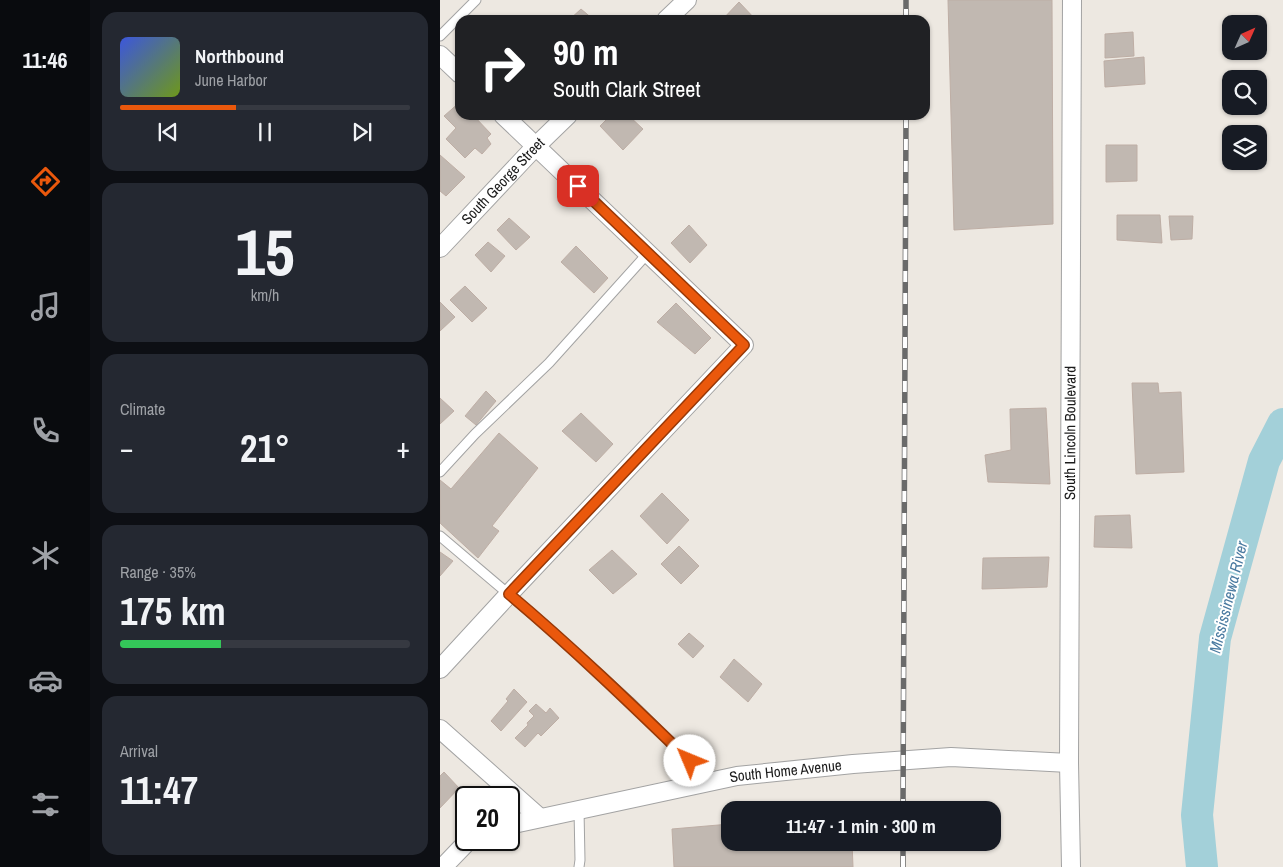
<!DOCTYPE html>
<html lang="en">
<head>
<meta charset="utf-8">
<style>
  body { margin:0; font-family:"Archivo Narrow",sans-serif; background:#242831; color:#f1f3f6; height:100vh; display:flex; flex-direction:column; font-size:19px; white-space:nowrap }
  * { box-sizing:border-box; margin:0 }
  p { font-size:16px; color:#9ea1a6 }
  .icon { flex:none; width:28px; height:28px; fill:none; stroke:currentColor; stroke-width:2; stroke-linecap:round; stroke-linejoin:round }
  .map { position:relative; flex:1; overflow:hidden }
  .panel { display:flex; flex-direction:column; gap:12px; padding:12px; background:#0d0f14; width:350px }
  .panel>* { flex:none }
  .top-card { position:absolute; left:15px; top:15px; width:475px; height:105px; border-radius:15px; box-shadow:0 1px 4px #0004; background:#202124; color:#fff; overflow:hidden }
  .needle { width:32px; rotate:45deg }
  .fabs { position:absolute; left:782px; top:15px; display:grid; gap:10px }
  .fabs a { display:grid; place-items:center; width:45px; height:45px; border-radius:10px; background:#171b24; box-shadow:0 1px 4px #0004; font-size:25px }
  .speed { position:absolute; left:15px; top:786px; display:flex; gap:10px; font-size:25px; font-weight:700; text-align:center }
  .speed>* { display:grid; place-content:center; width:65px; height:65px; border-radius:50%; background:#171b24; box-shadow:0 1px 4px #0004; line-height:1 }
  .speed .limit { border:2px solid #111; border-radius:8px; background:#fff; color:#111 }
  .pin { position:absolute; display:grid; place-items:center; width:42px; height:42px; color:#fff; margin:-21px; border-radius:10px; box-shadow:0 2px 8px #0006 }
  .me { position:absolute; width:55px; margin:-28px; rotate:315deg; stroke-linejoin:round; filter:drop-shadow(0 0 4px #0008) }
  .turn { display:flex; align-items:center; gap:18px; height:105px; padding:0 15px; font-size:22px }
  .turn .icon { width:65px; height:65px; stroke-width:2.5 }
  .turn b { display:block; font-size:35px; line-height:42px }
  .big { font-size:38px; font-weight:700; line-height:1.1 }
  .panel .tile { flex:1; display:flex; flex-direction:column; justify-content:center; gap:8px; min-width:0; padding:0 18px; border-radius:15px; background:#242831 }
  .panel .dial { align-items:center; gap:0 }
  .dial b { font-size:65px; line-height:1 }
  .song { display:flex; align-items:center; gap:15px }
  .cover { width:60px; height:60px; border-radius:8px; background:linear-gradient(135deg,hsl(230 70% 55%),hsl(80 70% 35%)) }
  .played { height:5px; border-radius:2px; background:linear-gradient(90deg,#ea580c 40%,#363941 40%) }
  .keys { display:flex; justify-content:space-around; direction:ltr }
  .heat { display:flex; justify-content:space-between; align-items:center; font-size:28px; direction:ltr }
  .charge { height:8px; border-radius:4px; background:linear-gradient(90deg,#34c759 35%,#363941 0) }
  .trip { position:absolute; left:281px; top:801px; width:280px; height:50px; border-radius:15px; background:#171b24; box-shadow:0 1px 4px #0004; font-weight:700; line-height:50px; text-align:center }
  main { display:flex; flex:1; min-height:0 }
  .dock { display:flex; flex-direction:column; width:90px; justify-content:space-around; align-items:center; background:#090b0e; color:#9ea1a6 }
  .dock .icon { width:35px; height:35px }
  .dock .current { color:#ea580c }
  .dock b { font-size:22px; color:#f1f3f6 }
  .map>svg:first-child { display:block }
</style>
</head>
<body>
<main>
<nav class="dock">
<b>11:46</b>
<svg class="icon current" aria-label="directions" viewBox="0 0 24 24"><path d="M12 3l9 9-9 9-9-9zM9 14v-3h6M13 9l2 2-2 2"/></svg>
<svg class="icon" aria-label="music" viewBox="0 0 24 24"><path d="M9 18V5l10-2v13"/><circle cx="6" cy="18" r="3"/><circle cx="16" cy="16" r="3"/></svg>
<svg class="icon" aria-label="phone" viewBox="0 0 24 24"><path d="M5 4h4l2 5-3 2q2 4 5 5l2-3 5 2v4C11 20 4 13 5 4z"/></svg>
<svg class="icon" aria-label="climate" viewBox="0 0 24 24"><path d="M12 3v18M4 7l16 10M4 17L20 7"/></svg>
<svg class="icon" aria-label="car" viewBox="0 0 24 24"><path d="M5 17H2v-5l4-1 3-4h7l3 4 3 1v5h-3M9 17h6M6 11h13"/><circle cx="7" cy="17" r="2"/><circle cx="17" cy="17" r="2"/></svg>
<svg class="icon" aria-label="filters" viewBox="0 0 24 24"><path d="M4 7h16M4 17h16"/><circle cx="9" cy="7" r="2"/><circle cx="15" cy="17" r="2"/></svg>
</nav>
<section class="panel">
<div class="tile">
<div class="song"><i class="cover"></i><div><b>Northbound</b><p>June Harbor</p></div></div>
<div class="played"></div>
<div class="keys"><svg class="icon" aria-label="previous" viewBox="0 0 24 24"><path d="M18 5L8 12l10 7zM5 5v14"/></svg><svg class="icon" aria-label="pause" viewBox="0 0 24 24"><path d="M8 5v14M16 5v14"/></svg><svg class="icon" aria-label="next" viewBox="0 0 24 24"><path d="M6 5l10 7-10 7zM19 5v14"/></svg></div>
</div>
<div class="tile dial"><b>15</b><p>km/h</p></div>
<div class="tile"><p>Climate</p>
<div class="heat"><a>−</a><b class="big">21°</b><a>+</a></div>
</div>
<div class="tile"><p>Range · 35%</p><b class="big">175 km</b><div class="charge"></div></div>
<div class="tile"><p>Arrival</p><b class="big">11:47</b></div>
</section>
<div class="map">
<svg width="843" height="867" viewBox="0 0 843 867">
  <rect width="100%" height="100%" fill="#ede8e1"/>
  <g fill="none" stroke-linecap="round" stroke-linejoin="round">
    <!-- river -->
    <path stroke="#a3d0d9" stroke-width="32" d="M762,867L757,815L775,638L824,461L843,424"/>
  </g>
  <!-- building -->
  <path fill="#c1b8b1" stroke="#beaea5" d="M508,0H612L613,224L514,230Z
    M299,2L316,20H282Z
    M141,9L154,20H129Z
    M693,32L694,56L665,58V34Z
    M704,57L705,84L665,87L664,61Z
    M20,102V115H33L51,134L47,138L51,144L42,154L35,148L25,158L6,139L16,128L4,116Z
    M171,115H188L203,129L183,150L160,126Z
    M666,145H697V181L666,182Z
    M0,155L25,177L6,196L0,191Z
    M677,215H720L722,243L677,240Z
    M729,216H753L752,239L731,240Z
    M69,218L90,237L76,250L57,230Z
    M249,225L267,245L250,263L231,243Z
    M48,242L65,256L51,272L35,255Z
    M136,246L168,278L154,293L121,262Z
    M25,286L47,308L32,322L10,300Z
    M0,302L15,317L0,331Z
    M236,303L271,338L255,354L217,322Z
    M692,383H718L719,393L741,392L744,472L696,474Z
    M46,391L56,401L36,425L25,416Z
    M0,398L14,411L0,424Z
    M606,408L610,484L548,482L545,455L571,450L570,409Z
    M141,413L173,444L156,462L122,431Z
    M59,433L98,468L52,526L59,531L38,558L0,523V480L11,489Z
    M222,493L249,520L227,544L200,516Z
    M690,515L692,548L654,547L655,516Z
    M239,546L259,566L241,584L221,564Z
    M172,550L197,574L173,594L149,570Z
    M0,552L13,561L0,576Z
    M609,557L607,587L542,589L543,558Z
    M249,633L264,646L253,658L238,644Z
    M294,659L322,684L308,702L280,677Z
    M74,689L87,702L61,731L51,721L68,701L66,699Z
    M96,704L106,713L110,708L119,718L101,736L98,733L85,747L75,738L88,725L87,723L94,716L89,711Z
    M4,772L19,788L0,808V776Z
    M290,824V842H412L413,867H234L232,829Z"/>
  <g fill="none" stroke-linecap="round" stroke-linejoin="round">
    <!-- service casing -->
    <g stroke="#a3a3a3" stroke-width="11">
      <path id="service" d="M0,36L36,0
        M0,472L35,434L109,363L208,253
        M0,536L105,625L189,701L250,761L258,784
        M139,867L140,860L139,810"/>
    </g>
    <!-- minor casing -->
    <g stroke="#a3a3a3" stroke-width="20">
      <g id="minor">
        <path d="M226,20L247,0"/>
        <path d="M0,55L20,74"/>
        <path id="s1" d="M0,248L96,146L128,115"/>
        <path d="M0,669L69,594L304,345L63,115"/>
        <path d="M0,729L100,818"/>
        <path id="s2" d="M69,825L297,776L413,764L511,757L629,763"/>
        <path d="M3,867L29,840"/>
        <path id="s3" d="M631,867L629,763L632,0"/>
      </g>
    </g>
    <!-- service -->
    <use href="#service" stroke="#fff" stroke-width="9"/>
    <!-- minor -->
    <use href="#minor" stroke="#fff" stroke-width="18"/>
    <!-- rail casing -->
    <g stroke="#6a6a6a" stroke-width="5.5">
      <path id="rail" d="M466,20V0
        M463,810L466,115
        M463,867V842"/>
    </g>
    <!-- rail -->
    <use href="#rail" stroke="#fff" stroke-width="4" stroke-dasharray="11" stroke-linecap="butt"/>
  </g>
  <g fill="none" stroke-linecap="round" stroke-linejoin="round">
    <!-- route casing -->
    <g stroke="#983908" stroke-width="12">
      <path id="route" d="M138,186L304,345L69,594C132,647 191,704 250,761"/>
    </g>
    <!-- route -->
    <use href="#route" stroke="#ea580c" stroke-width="9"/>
  </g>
  <g text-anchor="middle" stroke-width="4" stroke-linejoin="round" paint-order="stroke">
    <!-- street labels -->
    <g font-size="15" fill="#1c1c1c" stroke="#fff">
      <text dy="5" stroke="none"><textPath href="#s1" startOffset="92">South George Street</textPath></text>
      <text dy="5" stroke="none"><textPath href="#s3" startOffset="434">South Lincoln Boulevard</textPath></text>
      <text dy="5" stroke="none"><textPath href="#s2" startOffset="282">South Home Avenue</textPath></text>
    </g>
    <!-- water labels -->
    <g font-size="16" font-style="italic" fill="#4a7aa0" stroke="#fff">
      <text transform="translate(788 597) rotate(-76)" y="6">Mississinewa River</text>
    </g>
  </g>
</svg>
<div class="fabs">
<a><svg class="needle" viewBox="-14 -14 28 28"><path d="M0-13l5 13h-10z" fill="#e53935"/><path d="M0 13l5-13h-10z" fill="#9ea1a6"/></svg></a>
<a><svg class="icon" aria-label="search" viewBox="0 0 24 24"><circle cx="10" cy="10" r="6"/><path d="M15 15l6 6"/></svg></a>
<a><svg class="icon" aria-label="layers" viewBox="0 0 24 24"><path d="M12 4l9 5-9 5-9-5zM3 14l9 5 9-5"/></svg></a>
</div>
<div class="speed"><div class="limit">20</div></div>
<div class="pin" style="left:138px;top:186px;background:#d93025"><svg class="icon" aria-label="arrive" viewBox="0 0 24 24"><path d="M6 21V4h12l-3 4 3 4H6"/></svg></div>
<svg class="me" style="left:250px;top:761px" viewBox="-20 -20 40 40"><circle r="19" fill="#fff"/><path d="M0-13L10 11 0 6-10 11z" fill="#ea580c"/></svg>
<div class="trip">11:47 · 1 min · 300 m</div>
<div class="top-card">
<div class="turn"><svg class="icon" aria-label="right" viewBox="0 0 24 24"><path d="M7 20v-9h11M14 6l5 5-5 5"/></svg><div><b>90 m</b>South Clark Street</div></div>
</div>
</div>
</main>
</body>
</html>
